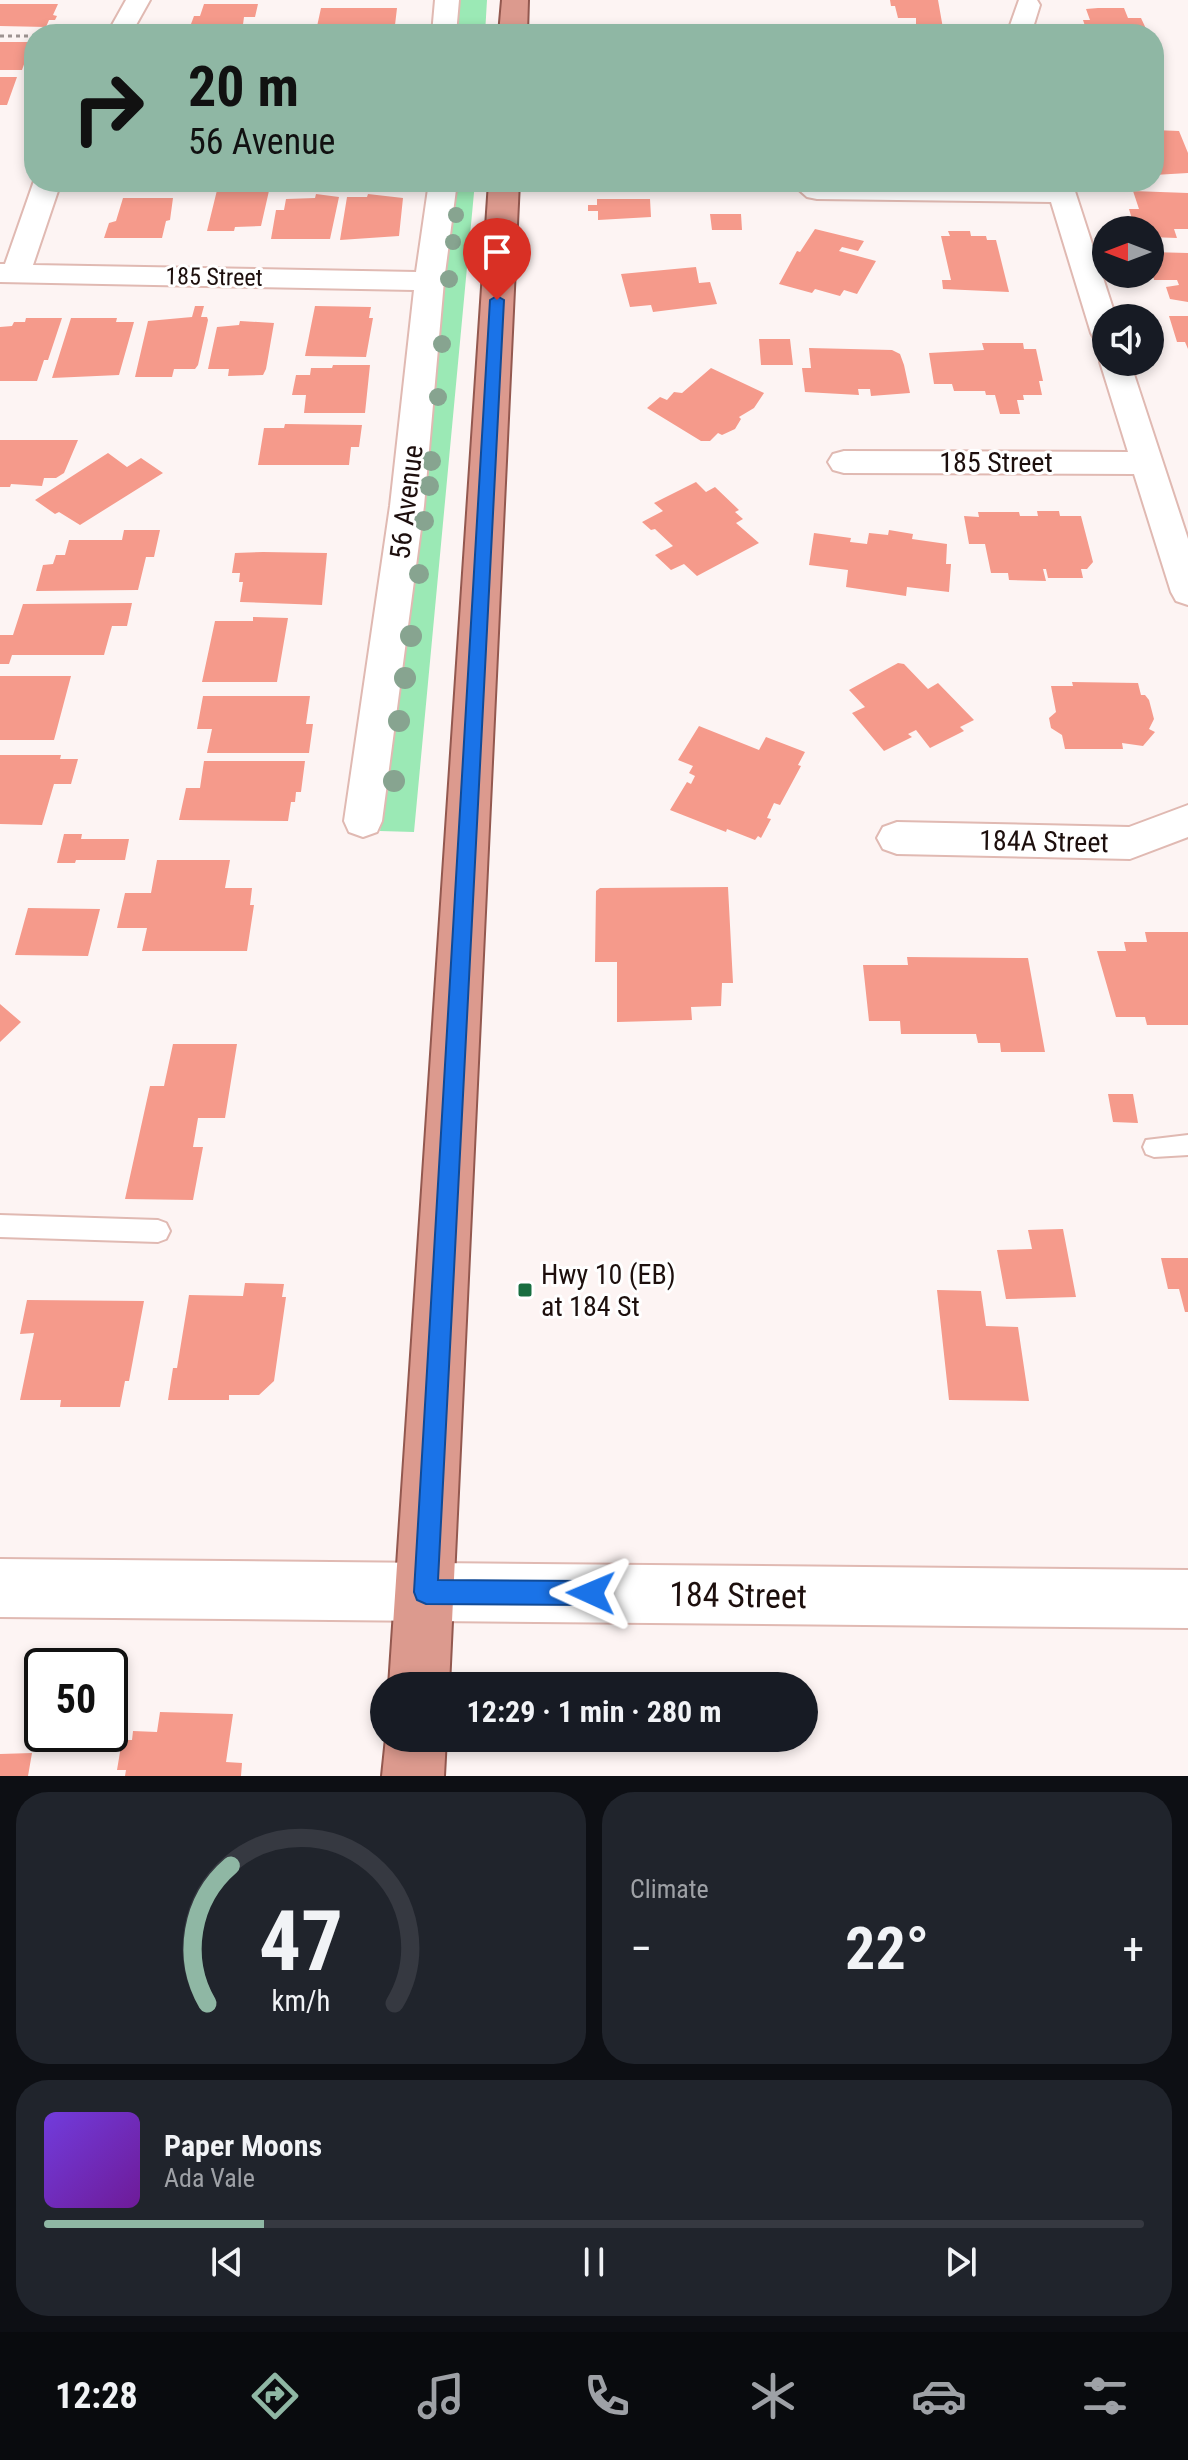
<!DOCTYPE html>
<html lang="en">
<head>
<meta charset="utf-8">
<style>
  body { margin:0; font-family:"Roboto Condensed",sans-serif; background:#20242c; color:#f1f3f6; height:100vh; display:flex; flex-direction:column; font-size:30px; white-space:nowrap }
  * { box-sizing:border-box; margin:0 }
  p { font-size:26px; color:#9ea1a6 }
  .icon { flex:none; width:44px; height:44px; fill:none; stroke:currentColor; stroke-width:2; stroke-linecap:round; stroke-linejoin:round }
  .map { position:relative; height:1776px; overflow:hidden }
  .side { display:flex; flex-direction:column; gap:16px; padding:16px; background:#0d0f14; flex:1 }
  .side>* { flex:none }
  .hud { position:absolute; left:24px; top:24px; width:1140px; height:168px; border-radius:32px; box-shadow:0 4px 12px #0003; background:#8fb7a4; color:#111; overflow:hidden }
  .needle { width:52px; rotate:270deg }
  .tools { position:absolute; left:1092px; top:216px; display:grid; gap:16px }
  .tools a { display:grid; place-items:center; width:72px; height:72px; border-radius:50%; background:#171b24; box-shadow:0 4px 12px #0003; font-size:40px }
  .speed { position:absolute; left:24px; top:1648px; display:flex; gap:16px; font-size:40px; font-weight:700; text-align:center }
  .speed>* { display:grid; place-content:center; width:104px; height:104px; border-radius:50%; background:#171b24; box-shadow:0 4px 12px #0003; line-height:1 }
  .speed .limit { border:4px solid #111; border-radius:12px; background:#fff; color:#111 }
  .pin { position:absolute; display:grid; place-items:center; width:68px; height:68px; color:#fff; margin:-82px -34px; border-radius:50% 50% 50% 0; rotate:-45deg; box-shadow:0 0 8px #0007 }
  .pin .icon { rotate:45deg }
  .me { position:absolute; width:88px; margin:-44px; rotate:271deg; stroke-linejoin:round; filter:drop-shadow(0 0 6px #0008) }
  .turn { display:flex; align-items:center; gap:28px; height:168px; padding:0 32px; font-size:36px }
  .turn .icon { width:104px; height:104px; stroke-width:2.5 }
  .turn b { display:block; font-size:56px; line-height:68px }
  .big { font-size:60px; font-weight:700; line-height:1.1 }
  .side .card { flex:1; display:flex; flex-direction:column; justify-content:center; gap:12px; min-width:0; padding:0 28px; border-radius:32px; background:#20242c }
  .side .dial { align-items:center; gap:0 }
  .dial svg { height:208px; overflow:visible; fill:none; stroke:#363941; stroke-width:7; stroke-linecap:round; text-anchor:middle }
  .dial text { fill:#f1f3f6; stroke:none }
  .song { display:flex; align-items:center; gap:24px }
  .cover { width:96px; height:96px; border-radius:12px; background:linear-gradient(135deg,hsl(260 70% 55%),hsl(280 70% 35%)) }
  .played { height:8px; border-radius:4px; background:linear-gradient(90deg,#8fb7a4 20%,#363941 20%) }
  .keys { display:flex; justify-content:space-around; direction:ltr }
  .heat { display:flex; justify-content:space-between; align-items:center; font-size:44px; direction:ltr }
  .side .tiles { flex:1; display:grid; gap:16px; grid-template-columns:1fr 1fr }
  .card:last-child { grid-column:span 2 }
  .trip { position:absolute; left:370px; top:1672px; width:448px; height:80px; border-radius:40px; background:#171b24; box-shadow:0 4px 12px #0003; font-weight:700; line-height:80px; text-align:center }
  .tab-bar { display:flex; height:128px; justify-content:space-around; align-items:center; background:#090b0e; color:#9ea1a6 }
  .tab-bar .icon { width:56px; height:56px }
  .tab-bar .current { color:#8fb7a4 }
  .tab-bar b { font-size:36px; color:#f1f3f6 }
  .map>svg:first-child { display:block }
</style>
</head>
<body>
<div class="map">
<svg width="1188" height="1776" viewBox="0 0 1188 1776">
  <rect width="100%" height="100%" fill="#fdf4f3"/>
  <!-- green -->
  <path fill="#9be9b5" d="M459,0H487L485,34H454Z
    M456,182H475L414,832L380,831Z"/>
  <!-- building -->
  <path fill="#f59a8b" d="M890,0H938L944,34H916V18H898L895,6H891Z
    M0,4H58L53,15L57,16L55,20H49L46,27L0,26Z
    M204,4H258L255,17H244L242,32H183L186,24H191L194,16H200Z
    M321,8H397L395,25H392L390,32L316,31Z
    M1098,8H1124L1128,18H1141L1148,33L1081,34L1079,26H1085L1083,20H1090L1086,9Z
    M0,42H34V53L32,56H27L22,70H0Z
    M0,77H17L7,105H0Z
    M1154,130L1179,131L1188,153V173L1154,175Z
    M219,182H271L261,226L235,227L234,231H207Z
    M1133,191L1188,193V229H1174L1177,238L1150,237V230L1135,229L1129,209H1139Z
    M316,194L339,197L330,239H271L276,210H284L286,199L315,198Z
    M368,194L403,198L399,236L340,240L347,197H367Z
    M123,198H173L170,220L166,221L162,238H104L109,223L116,221Z
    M597,199H650L651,217L598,220V211H588V205H597Z
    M710,214H741L742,230H712Z
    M815,229L864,241L858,251L842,247L839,251L876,261L857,294L844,290L840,296L815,289L812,293L779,284L797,251L800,252Z
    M948,231H970L971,236H986L987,240H996L1009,292L943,289L942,280H951L941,236H950Z
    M1150,252L1188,253V302L1170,299L1166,287L1179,285L1177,280H1154Z
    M696,267L699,283L710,282L717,304L653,312L651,305L630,307L621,274Z
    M195,306H204L201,317H207L208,320L198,365L195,369H174L172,377H135L148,321L192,317Z
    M315,306L371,307L369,318H373L366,357L305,356Z
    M1169,316H1188V349L1185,342H1177Z
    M26,318H62L48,360H44L37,381H0V327L12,326L14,322H25Z
    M71,318H117L116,322H134L119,375L52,378Z
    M240,321L274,323L266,369L263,375L228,376L229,369H208L217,327L239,325Z
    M759,339H790L793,365H761Z
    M982,343H1023L1024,349H1036L1043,381H1039L1042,395H1023L1024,400H1017L1020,414H1000L995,395H986L985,391H954L952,384H934L929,353L984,350Z
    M809,348L892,350L900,354L904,365L910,393L871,396L870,389H858L859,395L805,392L802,368H811Z
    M333,365H370L365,413H304L306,395H292L296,375H310L311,368H332Z
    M711,368L764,393L754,408L739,417L741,419L735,429L722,435L718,433L710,441H701L647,408L660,397L667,400L674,392L682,393Z
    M285,424L362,425L359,447H351L349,465H258L264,428H284Z
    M0,440H78L64,473L56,478H44L42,486L11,484L10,487H0Z
    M108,453L127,467L141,458L163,473L80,525L59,512L55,514L35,500Z
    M696,482L706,492L715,487L739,510L735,512L743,519L736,523L759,543L697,576L684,564L671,570L655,555L673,546L655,529L651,530L642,522L663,511L654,503Z
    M1037,511H1059L1060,516H1081L1093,562L1087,569H1081L1083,578H1048L1046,569H1043L1046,581L1009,580L1008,573H991L985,544H969L964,516L979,517L978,512H1019L1020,516H1038Z
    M124,530H160L154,557H146L138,590L36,591L43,565L53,564L56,555H65L69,540H122Z
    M889,530L913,534L912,539L947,544L946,564H951L949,592L907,587L906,596L846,587L848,570L809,565L814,533L851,538L850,542L867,544L869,533L888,535Z
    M263,552L327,553L322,605L240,602L243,582H239L240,573H232L235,553Z
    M132,603L127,626H112L104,655H12L9,664H0V635H13L23,604Z
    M253,617L288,618L277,682H202L215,621H253Z
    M898,663L904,664L928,689L938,683L974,720L960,727L964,731L930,748L916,730L908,734L912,737L884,751L852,713L865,707L849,690Z
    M0,676H71L54,740H0Z
    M1072,682L1138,683L1141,695H1145L1149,700L1154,719L1149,729L1155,732L1143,746L1122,743L1123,749H1065L1062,735L1051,728L1049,718L1056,712L1051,686H1073Z
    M203,696H310L306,724H313L309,753H207L212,729H197Z
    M699,726L759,750L766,737L805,752L798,765L801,766L780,805L774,803L767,818L771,819L761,838L758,836L755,840L727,829L726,832L670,810L687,782L691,784L695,776L689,773L693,766L678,760Z
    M0,755H61L60,759H78L71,784H54L42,825L0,824Z
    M204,761H305L301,792H296L295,802H291L288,821L179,820L186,788H200Z
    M64,834H82L81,839H129L125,860H76L75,863H57Z
    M157,860H230L225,888H252L250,905H254L247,951H142L147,928H117L125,893H151Z
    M728,887L733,983H722L721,1006L691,1007L692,1020L617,1022V962H595L596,891L600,888Z
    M28,908L100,909L88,956L15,955Z
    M1145,932H1188V1025H1147L1145,1017H1116L1097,951H1126L1124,942H1147Z
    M907,957L1028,958L1045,1052H1001L1000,1043H978L976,1034H901L900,1021H869L863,965H908Z
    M0,1004L21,1022L0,1042Z
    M173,1044H237L225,1118H198L193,1147H203L193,1200L125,1199L150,1086H164Z
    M1108,1094H1133L1138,1123L1113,1122Z
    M1063,1229L1076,1297L1006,1299L997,1250L1032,1249L1028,1230Z
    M1161,1258H1188V1312H1185L1179,1289H1168Z
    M245,1283L284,1284L282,1297H286L274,1381L259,1395H229V1400H168L173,1368H177L189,1295L243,1296Z
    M937,1290L981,1291L986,1326L1018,1327L1029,1401L949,1400Z
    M27,1300L144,1301L129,1381H125L120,1407H60L61,1400H20L34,1333L20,1334Z
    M160,1712L233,1714L226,1762L242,1763L241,1776H125L126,1770H117L122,1740H132L133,1731L157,1732Z
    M32,1753L28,1776H0V1754Z"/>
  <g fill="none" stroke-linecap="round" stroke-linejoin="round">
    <!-- service casing -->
    <g stroke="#e0b9b2" stroke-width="4">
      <path id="service" d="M1188,1135V1155L1154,1157L1146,1154L1143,1147L1146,1140Z
        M0,1215L158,1220L166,1223L170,1231L166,1239L158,1242L0,1237Z"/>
    </g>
    <!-- minor casing -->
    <g stroke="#e0b9b2" stroke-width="4">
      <path id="minor" d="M126,0H150L131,34H107Z
        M435,0H459L456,34H432Z
        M1019,0H1037L1040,5L1031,34H1007Z
        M34,181L61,182L33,265L416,272L429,182H457L444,281L424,506L382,821L377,832L363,837L349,832L344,821L390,506L414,290L0,282V264H5Z
        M790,182L1046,186L1044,182H1072L1116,318H1106V342L1095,340L1091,333L1051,202L817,199L807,197Z
        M1106,355V362H1130L1188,539V605L1176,601L1171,592L1134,474L844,473L833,470L828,462L833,454L844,451L1128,452L1100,362Z
        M1188,805V837L1130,859L897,854L883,849L877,838L883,827L897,822L1129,827Z"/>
    </g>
    <!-- secondary casing -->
    <g stroke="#e0b9b2" stroke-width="4">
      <path id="secondary" d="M0,1559L1188,1570V1628L0,1617Z"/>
    </g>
    <!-- trunk casing -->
    <g stroke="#93584f" stroke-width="4">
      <path id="trunk" d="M502,0H528L527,34H499Z
        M489,182H519L449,1686H389Z
        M386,1738H446L444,1776H382Z"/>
    </g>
    <!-- path -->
    <path stroke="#9e9391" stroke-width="3" stroke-dasharray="4 4" stroke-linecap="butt" d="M0,36H34"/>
    <!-- service -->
    <use href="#service" fill="#fff" fill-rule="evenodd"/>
    <!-- minor -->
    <use href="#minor" fill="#fff" fill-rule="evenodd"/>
    <!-- secondary -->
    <use href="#secondary" fill="#fff" fill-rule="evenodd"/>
    <!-- trunk -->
    <use href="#trunk" fill="#dc9a8e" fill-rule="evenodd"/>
  </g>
  <!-- trees -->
  <g fill="#87a490">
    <circle cx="456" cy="215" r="8"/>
    <circle cx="453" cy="242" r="8"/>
    <circle cx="449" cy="279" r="9"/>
    <circle cx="442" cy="344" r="9"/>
    <circle cx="438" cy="397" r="9"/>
    <circle cx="431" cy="461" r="10"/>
    <circle cx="429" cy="486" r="10"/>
    <circle cx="424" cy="521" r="10"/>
    <circle cx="419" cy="574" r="10"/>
    <circle cx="411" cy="636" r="11"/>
    <circle cx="405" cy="678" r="11"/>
    <circle cx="399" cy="721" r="11"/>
    <circle cx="394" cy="781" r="11"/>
  </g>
  <!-- route -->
  <path fill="#1a73e8" stroke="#114b97" stroke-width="2" d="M497,296L504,300L438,1580L591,1581L599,1585L603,1593L599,1601L591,1605L426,1604L417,1600L414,1592L490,300Z"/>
  <!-- markers -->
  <rect fill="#186e40" stroke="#fff" stroke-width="3" x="517" y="1282" width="16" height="16" rx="4"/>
  <g text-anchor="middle" stroke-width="6" stroke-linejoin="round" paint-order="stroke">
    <!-- far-street labels -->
    <g font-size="24" fill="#1d0f0d" stroke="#fff">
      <text transform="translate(214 277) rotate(1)" y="8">185 Street</text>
    </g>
    <!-- street labels -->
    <g font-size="28" fill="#1d0f0d" stroke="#fff">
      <text x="996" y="472">185 Street</text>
      <text transform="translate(406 502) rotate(-83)" y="10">56 Avenue</text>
      <text transform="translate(1044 841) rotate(1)" y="10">184A Street</text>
    </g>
    <!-- poi labels -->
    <g font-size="28" fill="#1d0f0d" stroke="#fff" text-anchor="start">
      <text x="541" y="1284">Hwy 10 (EB)<tspan x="541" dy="32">at 184 St</tspan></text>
    </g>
    <!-- near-street labels -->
    <g font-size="34" fill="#1d0f0d" stroke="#fff">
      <text transform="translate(738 1595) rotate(1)" y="12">184 Street</text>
    </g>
  </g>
</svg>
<div class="tools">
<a><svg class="needle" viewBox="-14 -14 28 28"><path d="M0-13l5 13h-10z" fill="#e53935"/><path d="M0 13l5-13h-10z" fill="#9ea1a6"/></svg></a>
<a><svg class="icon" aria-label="sound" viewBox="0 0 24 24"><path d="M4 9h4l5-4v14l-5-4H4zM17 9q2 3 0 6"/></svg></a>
</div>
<div class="speed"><div class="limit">50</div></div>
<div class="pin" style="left:497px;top:300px;background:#d93025"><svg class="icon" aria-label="arrive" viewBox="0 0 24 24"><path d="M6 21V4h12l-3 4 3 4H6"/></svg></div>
<svg class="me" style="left:591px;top:1593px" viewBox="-20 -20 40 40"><path d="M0-17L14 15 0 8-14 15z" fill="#1a73e8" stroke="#fff" stroke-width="4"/></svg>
<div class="trip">12:29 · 1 min · 280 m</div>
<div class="hud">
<div class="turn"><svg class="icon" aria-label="right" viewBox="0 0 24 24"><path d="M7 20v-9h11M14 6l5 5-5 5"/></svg><div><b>20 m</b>56 Avenue</div></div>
</div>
</div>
<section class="side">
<div class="tiles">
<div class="card dial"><svg viewBox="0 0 100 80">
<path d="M14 69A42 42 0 1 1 86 69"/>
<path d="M14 69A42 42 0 0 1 23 16" stroke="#8fb7a4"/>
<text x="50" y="56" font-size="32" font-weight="700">47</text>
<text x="50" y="72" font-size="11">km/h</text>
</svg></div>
<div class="card"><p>Climate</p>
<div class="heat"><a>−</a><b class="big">22°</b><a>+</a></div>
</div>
<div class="card">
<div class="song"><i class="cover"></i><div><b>Paper Moons</b><p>Ada Vale</p></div></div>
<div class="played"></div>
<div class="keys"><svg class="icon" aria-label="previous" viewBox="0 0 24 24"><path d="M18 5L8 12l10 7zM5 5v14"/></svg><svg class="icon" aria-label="pause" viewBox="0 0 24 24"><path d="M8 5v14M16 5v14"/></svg><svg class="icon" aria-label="next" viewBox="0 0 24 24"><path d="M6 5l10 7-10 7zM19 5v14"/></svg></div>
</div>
</div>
</section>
<nav class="tab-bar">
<b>12:28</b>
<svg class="icon current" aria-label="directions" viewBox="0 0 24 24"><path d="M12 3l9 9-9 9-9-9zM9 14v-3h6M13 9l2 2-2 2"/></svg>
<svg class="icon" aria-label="music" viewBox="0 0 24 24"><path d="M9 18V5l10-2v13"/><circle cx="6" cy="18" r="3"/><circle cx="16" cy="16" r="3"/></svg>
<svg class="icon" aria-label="phone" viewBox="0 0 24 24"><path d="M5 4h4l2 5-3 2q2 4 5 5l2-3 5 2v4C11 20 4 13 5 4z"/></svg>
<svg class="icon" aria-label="climate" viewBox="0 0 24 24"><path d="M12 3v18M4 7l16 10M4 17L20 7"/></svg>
<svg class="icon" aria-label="car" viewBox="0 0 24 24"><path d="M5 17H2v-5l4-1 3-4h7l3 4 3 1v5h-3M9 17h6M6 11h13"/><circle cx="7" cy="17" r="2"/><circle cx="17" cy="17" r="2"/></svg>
<svg class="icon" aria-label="filters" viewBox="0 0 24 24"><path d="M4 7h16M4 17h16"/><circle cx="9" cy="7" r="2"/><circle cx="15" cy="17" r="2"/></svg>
</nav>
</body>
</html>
